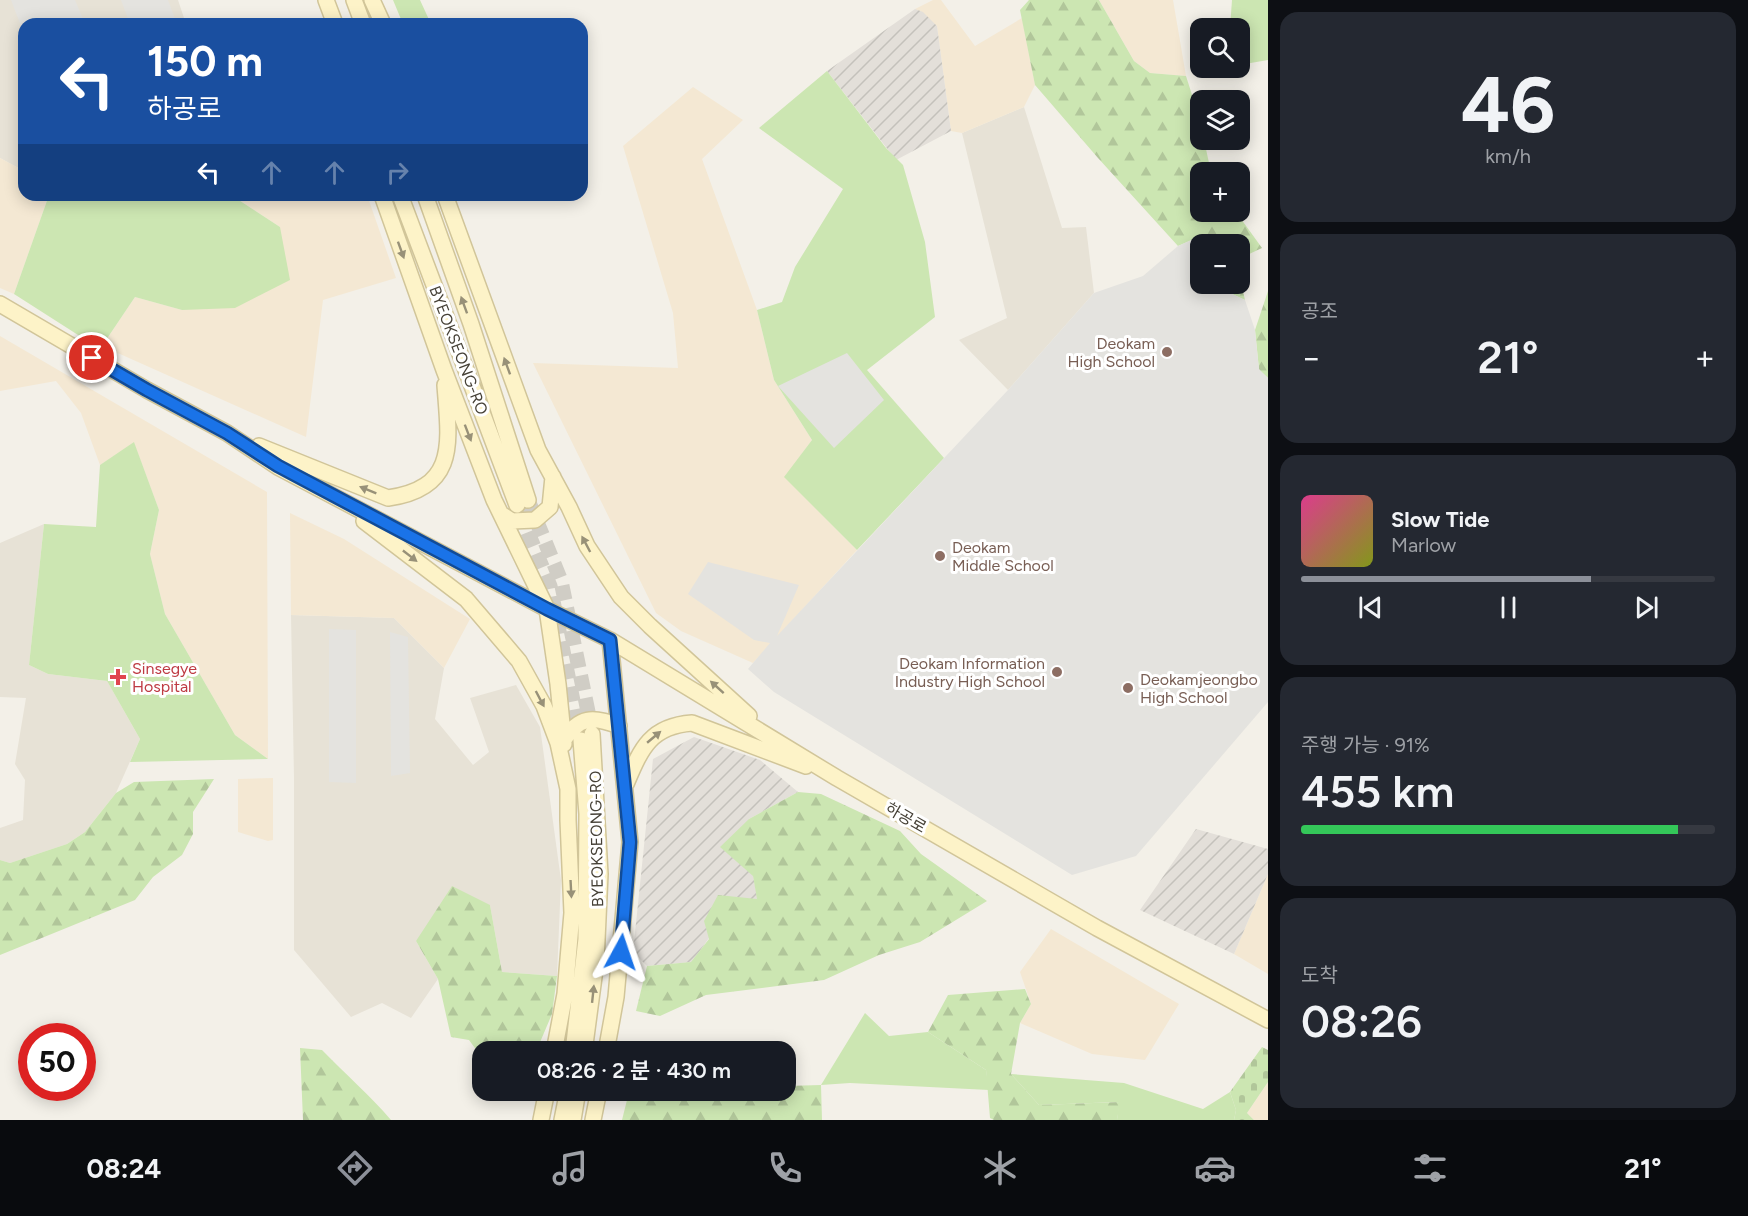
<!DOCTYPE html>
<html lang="ko">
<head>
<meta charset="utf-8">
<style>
  body { margin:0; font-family:Figtree,"Noto Sans KR",sans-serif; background:#242831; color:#f1f3f6; height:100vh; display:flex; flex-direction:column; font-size:22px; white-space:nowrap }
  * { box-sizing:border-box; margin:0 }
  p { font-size:20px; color:#9ea1a6 }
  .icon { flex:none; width:33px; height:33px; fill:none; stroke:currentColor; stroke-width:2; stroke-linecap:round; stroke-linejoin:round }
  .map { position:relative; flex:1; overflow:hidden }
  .sheet { display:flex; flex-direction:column; gap:12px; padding:12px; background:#0d0f14; width:480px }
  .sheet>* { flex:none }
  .guide { position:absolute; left:18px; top:18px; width:570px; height:183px; border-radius:18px; box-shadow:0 3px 15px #0003; background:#1a4fa0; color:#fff; overflow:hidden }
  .controls { position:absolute; left:1190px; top:18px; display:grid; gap:12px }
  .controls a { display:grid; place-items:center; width:60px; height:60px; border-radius:12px; background:#171b24; box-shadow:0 3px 15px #0003; font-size:30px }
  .speed { position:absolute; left:18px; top:1023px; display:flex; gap:12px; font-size:30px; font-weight:700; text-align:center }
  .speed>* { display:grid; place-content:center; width:78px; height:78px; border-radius:50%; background:#171b24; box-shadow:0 3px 15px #0003; line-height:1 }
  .speed .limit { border:9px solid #d22; background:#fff; color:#111 }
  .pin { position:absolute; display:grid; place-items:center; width:51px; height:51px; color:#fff; margin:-26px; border:3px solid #fff; border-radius:50%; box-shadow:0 2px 6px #0007 }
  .me { position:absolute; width:66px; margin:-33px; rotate:5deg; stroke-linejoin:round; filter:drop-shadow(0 0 4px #0008) }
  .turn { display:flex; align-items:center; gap:21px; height:126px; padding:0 30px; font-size:27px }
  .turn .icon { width:78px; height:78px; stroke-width:2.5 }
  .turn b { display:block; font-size:42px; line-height:51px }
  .lanes { display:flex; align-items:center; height:57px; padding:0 30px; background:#0003; justify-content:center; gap:30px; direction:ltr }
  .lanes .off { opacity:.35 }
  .big { font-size:45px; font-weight:600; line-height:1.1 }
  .sheet .card { flex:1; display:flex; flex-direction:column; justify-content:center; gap:9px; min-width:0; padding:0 21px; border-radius:18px; background:#242831 }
  .sheet .dial { align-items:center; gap:0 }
  .dial b { font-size:78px; line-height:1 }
  .song { display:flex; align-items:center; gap:18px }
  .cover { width:72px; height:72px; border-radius:9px; background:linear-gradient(135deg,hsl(330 70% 55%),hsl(70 70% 35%)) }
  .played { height:6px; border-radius:3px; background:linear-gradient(90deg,#8c9099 70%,#363941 70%) }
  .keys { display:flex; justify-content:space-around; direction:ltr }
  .heat { display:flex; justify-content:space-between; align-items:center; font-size:33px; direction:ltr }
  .charge { height:9px; border-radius:4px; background:linear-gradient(90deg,#34c759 91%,#363941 0) }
  .trip { position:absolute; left:472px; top:1041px; width:324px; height:60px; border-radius:18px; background:#171b24; box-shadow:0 3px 15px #0003; font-weight:600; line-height:60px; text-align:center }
  .menu { display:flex; height:96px; justify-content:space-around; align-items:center; background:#090b0e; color:#9ea1a6 }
  .menu .icon { width:42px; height:42px }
  .menu .selected { color:#8c9099 }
  .menu b { font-size:27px; color:#f1f3f6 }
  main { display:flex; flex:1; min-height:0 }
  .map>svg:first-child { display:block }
</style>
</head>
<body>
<main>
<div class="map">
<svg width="1268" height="1120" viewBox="0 0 1268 1120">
  <defs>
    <pattern id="industrial-furrows" width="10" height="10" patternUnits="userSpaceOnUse" patternTransform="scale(1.5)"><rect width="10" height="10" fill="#e3dfd9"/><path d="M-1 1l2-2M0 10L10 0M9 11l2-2" fill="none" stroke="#c4c1bb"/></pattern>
    <pattern id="forest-firs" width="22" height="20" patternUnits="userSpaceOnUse" patternTransform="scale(1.5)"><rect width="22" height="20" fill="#cce6b2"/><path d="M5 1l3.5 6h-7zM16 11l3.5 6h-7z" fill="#b1c69a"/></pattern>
    <pattern id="cemetery-stones" width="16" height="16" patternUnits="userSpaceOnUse" patternTransform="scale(1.5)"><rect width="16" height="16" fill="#cce6b2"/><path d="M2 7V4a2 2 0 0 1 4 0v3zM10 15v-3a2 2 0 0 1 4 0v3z" fill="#b1c69a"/></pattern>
  </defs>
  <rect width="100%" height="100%" fill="#f3f0e8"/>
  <!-- residential -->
  <path fill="#e7e2d6" d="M0,0H178L186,24H24V171L0,158Z
    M1024,107L1062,228L1086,227L1094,293L1008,390L959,340L1007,318L962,133Z
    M44,524L29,665L48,674L107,681L140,739L116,793L85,832L67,844L10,863L0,860V828L23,820L25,780L15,764L26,698L0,697V543Z
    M291,615L394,618L444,668L435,719L473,765L489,752L470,698L516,685L540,727L561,880L557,976L502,972L490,905L416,941L438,979L411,1018L382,1003L351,1017L294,950V778Z"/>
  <!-- commercial -->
  <path fill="#f4e8d3" d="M933,0H941L975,46L1022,18L1035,85L1024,107L962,133L951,131L937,26L915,9Z
    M1099,0H1173L1186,76L1150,73L1134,61Z
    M693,87L743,120L702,159L757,310L774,380L812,440L785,477L857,550L753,663L681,631L656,613L533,363L678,368L673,313L623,146Z
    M0,158L24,171V195H49L14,294L0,288Z
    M231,195H367L396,278L323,300L306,437L120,354L100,349L135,297L182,310L280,227Z
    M0,336L267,492L268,759L235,735L165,614L150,554L159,510L134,443L100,465L81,413L56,381L0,391Z
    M290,513L344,539L470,619L444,668L394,618L291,615Z
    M273,778V840L268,841L238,832V779Z
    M1268,874V974L1234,954Z
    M1051,929L1179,1004L1145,1060L1092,1054L1020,1023L1031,1004L1020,972Z
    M1268,1082V1120H1254L1247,1113Z"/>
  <!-- industrial -->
  <path fill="url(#industrial-furrows)" d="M915,9L923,12L937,26L951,131L896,160L827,71Z
    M694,737L760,760L798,792L749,819L753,876L758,900L709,938L692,962L647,966L633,952L653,759Z
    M1196,829L1268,849V874L1234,954L1140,910Z"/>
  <!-- grass -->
  <path fill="#cce6b2" d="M393,0H420L431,24H403Z
    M1232,0H1268V60L1239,65V28H1230Z
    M827,71L886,148L903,165L925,242L935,317L867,370L944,458L857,550L784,477L812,440L774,380L757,310L782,302L795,267L843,189L759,128Z
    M49,195H231L280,227L290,280L235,308L182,310L135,297L100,349L14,294Z
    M134,442L159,510L150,554L165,614L235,735L268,759L130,762L140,739L107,681L48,674L29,665L44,524L96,527L100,465Z
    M865,1013L889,1036L928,1032L986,1070L989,1090L850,1083L821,1085Z
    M1011,1074L1124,1083L1203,1109L1230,1092L1236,1110L1234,1120H1117L1119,1102L1039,1105Z"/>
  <!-- forest -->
  <path fill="url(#forest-firs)" d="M1029,0H1099L1134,61L1150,73L1186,76L1200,120V140H1204L1211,172H1200V212H1236L1262,248L1245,256L1239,271V244H1201L1196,238L1178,246L1098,158L1035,85L1020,10Z
    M1239,274L1245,300L1228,292L1221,284H1239Z
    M1268,291V378L1259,370L1255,330Z
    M214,779L193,812V834L182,855L153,877L135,900L0,955V860L10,863L67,844L85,832L116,793L134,782Z
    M798,792L821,794L900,831L921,854L987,901L920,942L879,955L824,980L706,995L660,1016L636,1011L647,966L691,962L709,939L704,921L718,895L757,899L753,876L720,847L749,819Z
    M452,886L490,905L502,972L557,976L552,1014L538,1047L529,1051L483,1052V1059L469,1040L451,1037L438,979L416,941Z
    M1025,989L1031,1004L1020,1023L1011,1074L1039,1105L1120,1102L1117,1120H994L990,1118L986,1070L928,1032L948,995Z
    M300,1048L322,1050C345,1074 370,1095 391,1120H303Z
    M821,1085L822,1120H622L629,1092L786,1090V1086Z"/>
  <!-- cemetery -->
  <path fill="url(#cemetery-stones)" d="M1262,1047L1268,1050V1082L1247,1113L1254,1120H1234L1236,1110L1230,1092Z"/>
  <!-- parking -->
  <path fill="#e4e3df" d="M11,0H75L85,24H24V34Z
    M121,0H168L177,24H130Z
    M1196,238L1201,244L1200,284H1221L1228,292L1245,300L1255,330L1259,369L1268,378V702L1136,856L1072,875L774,692L748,669L770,643L754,640L688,594L708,562L799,585L777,636L1008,390L1094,293L1143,276L1178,246Z
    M847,353L884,400L834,448L778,386Z
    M329,629L356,630V783L329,782Z
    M390,632L408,637L410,773L391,776Z"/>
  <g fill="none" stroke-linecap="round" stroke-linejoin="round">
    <!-- secondary-tunnel -->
    <path stroke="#d0cdc5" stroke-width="15" stroke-dasharray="15 8" stroke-linecap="butt" d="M528,500L561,581L592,731
      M519,511L550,586L580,736"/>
    <!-- secondary casing -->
    <g stroke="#d1c599" stroke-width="18">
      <path id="secondary" d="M326,0L335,24
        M354,0L363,24
        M372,0L383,24
        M382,195L444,370L494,500L547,609L558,684L564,744
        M400,195L517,505
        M425,195L471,324L528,500
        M445,195L538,450L569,507L587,546L621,597L650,626L749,716
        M0,304L147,390L227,433L278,467L547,609L610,640L837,778L1097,928L1268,1020
        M259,446L388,498C459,488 449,441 445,385
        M501,514L512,521L535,520L550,507L553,477
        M364,521L466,599L519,661L544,706L558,743L568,789V820L572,913L565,994L554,1052
        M563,741C579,716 593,716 619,726
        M626,784C641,749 650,726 692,723L806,766
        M573,1052L586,939L587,814L581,740
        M584,1052L596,962L600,874L592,734
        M606,1052L616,997L630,842L610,640
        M541,1120L547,1090
        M562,1120L568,1090
        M573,1120L578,1090
        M593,1120L599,1090"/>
    </g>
    <!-- secondary -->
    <use href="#secondary" stroke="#fdf3c8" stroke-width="15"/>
  </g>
  <!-- one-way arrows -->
  <defs><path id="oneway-solid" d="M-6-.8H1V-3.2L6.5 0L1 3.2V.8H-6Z" transform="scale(1.5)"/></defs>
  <g fill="#989178">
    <use href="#oneway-solid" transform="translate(401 250) rotate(70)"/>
    <use href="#oneway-solid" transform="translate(464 305) rotate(-110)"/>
    <use href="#oneway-solid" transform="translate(507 366) rotate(-110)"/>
    <use href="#oneway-solid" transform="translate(468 433) rotate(69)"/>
    <use href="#oneway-solid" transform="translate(368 490) rotate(-158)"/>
    <use href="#oneway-solid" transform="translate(586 544) rotate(-118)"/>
    <use href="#oneway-solid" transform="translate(410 556) rotate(38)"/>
    <use href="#oneway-solid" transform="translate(717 687) rotate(-138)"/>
    <use href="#oneway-solid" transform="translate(540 699) rotate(62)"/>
    <use href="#oneway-solid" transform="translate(654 737) rotate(-40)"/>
    <use href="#oneway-solid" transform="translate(571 889) rotate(87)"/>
    <use href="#oneway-solid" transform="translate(593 994) rotate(-84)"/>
  </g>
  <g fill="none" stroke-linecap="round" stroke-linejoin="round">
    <!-- route casing -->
    <g stroke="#114b97" stroke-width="15">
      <path id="route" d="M92,358L147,390L227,433L278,466L547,609L610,640L630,842L621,952"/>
    </g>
    <!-- route -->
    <use href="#route" stroke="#1a73e8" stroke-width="10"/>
  </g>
  <!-- markers -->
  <g fill="#8d6e63" stroke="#fff" stroke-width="2">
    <circle cx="1167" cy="352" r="6"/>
    <circle cx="940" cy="556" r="6"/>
    <circle cx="1057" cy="672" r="6"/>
    <circle cx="1128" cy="688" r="6"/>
  </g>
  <path fill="#e0444e" stroke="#fff" stroke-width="2" d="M115 668h6v6h6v6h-6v6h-6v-6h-6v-6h6z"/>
  <g text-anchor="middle" stroke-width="6" stroke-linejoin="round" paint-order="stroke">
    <!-- education labels -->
    <g font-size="16" fill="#785e54" stroke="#fff" text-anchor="end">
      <text x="1155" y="349">Deokam<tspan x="1155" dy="18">High School</tspan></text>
      <text x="952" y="553" text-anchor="start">Deokam<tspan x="952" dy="18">Middle School</tspan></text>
      <text x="1045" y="669">Deokam Information<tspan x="1045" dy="18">Industry High School</tspan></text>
      <text x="1140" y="685" text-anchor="start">Deokamjeongbo<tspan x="1140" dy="18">High School</tspan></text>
    </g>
    <!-- street labels -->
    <g font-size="16" fill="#464137" stroke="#fff">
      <text transform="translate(459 350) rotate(69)" y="6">BYEOKSEONG-RO</text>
      <text transform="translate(906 817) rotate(30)" y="6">하공로</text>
      <text transform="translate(596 839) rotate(-91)" y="6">BYEOKSEONG-RO</text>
    </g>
    <!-- health labels -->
    <g font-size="16" fill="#be3a42" stroke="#fff" text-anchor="start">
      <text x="132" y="674">Sinsegye<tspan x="132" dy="18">Hospital</tspan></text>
    </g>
  </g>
</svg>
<div class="controls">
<a><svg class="icon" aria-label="search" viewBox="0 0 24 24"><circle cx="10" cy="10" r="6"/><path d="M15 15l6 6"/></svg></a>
<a><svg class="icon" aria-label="layers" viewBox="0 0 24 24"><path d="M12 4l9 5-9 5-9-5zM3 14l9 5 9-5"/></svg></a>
<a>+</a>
<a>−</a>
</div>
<div class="speed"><div class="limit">50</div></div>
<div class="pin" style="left:92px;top:358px;background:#d93025"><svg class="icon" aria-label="arrive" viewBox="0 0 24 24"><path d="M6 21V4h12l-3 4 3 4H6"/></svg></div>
<svg class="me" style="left:621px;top:952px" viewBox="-20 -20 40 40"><path d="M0-17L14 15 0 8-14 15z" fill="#1a73e8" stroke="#fff" stroke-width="4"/></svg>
<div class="trip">08:26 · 2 분 · 430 m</div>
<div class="guide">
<div class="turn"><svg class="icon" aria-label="left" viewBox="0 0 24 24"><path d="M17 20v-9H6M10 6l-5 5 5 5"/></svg><div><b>150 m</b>하공로</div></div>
<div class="lanes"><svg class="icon" aria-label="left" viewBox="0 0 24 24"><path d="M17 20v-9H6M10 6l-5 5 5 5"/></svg><svg class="icon off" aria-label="ahead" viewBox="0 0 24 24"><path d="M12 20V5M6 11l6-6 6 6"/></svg><svg class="icon off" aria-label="ahead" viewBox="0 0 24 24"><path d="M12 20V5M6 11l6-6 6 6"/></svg><svg class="icon off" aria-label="right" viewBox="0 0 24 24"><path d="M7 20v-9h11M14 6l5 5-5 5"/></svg></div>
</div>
</div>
<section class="sheet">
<div class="card dial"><b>46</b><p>km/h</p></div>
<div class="card"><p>공조</p>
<div class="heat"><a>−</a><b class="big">21°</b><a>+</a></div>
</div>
<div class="card">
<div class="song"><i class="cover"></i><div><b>Slow Tide</b><p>Marlow</p></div></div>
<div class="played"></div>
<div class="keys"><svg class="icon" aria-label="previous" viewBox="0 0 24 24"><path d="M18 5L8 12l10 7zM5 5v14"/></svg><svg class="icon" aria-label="pause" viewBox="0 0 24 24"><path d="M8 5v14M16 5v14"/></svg><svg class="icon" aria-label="next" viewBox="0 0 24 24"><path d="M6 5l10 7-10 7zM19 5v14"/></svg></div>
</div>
<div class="card"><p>주행 가능 · 91%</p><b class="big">455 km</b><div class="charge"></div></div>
<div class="card"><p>도착</p><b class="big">08:26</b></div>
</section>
</main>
<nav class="menu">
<b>08:24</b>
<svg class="icon selected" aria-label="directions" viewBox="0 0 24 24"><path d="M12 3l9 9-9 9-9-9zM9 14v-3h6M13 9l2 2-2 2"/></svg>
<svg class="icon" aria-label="music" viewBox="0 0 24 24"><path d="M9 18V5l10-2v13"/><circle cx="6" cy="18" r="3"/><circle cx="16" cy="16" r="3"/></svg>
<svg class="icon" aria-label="phone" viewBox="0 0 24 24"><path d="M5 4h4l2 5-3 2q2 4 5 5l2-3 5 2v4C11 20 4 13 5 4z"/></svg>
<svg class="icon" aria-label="climate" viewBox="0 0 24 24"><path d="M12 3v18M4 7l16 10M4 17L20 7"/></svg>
<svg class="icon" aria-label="car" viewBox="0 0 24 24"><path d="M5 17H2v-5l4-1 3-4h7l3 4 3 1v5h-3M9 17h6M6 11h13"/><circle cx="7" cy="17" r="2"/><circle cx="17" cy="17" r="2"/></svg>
<svg class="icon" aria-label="filters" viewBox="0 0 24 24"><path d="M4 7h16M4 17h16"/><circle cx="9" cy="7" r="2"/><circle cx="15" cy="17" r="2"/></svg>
<b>21°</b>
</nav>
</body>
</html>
